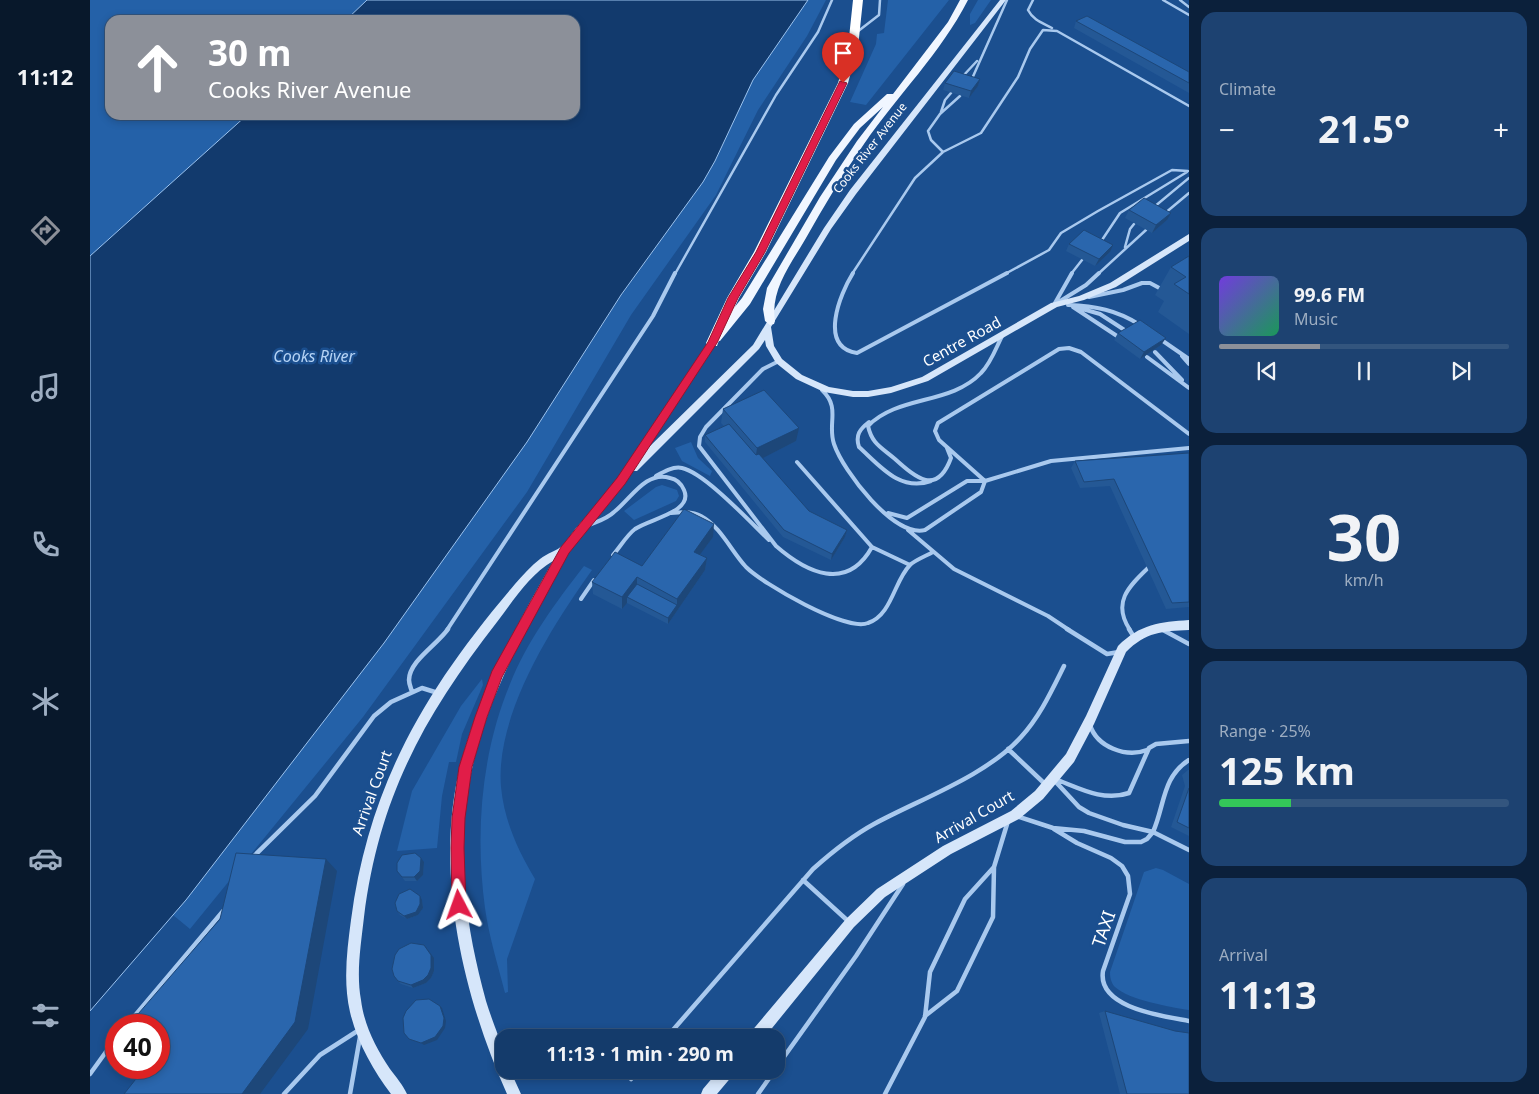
<!DOCTYPE html>
<html lang="en">
<head>
<meta charset="utf-8">
<style>
  body { margin:0; font-family:"Noto Sans",sans-serif; background:#1d4271; color:#f1f3f6; height:100vh; display:flex; flex-direction:column; font-size:19px; white-space:nowrap }
  * { box-sizing:border-box; margin:0 }
  p { font-size:16px; color:#9dadc1 }
  .icon { flex:none; width:28px; height:28px; fill:none; stroke:currentColor; stroke-width:2; stroke-linecap:round; stroke-linejoin:round }
  .map { position:relative; flex:1; overflow:hidden }
  .details { display:flex; flex-direction:column; gap:12px; padding:12px; background:#0b203b; width:350px }
  .details>* { flex:none }
  .guide { position:absolute; left:15px; top:15px; width:475px; height:105px; border-radius:15px; box-shadow:0 2px 8px #0003,0 0 0 1px #33557e; background:#8c9099; color:#fff; overflow:hidden }
  .speed { position:absolute; left:15px; top:1014px; display:flex; gap:10px; font-size:25px; font-weight:700; text-align:center }
  .speed>* { display:grid; place-content:center; width:65px; height:65px; border-radius:50%; background:#143b6b; box-shadow:0 2px 8px #0003,0 0 0 1px #33557e; line-height:1 }
  .speed .limit { border:8px solid #d22; background:#fff; color:#111 }
  .pin { position:absolute; display:grid; place-items:center; width:42px; height:42px; color:#fff; margin:-51px -21px; border-radius:50% 50% 50% 0; rotate:-45deg; box-shadow:0 0 5px #0007 }
  .pin .icon { rotate:45deg }
  .me { position:absolute; width:55px; margin:-28px; rotate:356deg; stroke-linejoin:round; filter:drop-shadow(0 0 4px #0008) }
  .turn { display:flex; align-items:center; gap:18px; height:105px; padding:0 20px; font-size:22px }
  .turn .icon { width:65px; height:65px; stroke-width:2.5 }
  .turn b { display:block; font-size:35px; line-height:42px }
  .big { font-size:38px; font-weight:700; line-height:1.1 }
  .details .tile { flex:1; display:flex; flex-direction:column; justify-content:center; gap:8px; min-width:0; padding:0 18px; border-radius:15px; background:#1d4271 }
  .details .dial { align-items:center; gap:0 }
  .dial b { font-size:65px; line-height:1 }
  .song { display:flex; align-items:center; gap:15px }
  .cover { width:60px; height:60px; border-radius:8px; background:linear-gradient(135deg,hsl(260 70% 55%),hsl(150 70% 35%)) }
  .played { height:5px; border-radius:2px; background:linear-gradient(90deg,#8c9099 35%,#33557e 35%) }
  .keys { display:flex; justify-content:space-around; direction:ltr }
  .heat { display:flex; justify-content:space-between; align-items:center; font-size:28px; direction:ltr }
  .charge { height:8px; border-radius:4px; background:linear-gradient(90deg,#34c759 25%,#33557e 0) }
  .trip { position:absolute; left:405px; top:1029px; width:290px; height:50px; border-radius:15px; background:#143b6b; box-shadow:0 2px 8px #0003,0 0 0 1px #33557e; font-weight:700; line-height:50px; text-align:center }
  main { display:flex; flex:1; min-height:0 }
  .tabs { display:flex; flex-direction:column; width:90px; justify-content:space-around; align-items:center; background:#08182b; color:#9dadc1 }
  .tabs .icon { width:35px; height:35px }
  .tabs .selected { color:#8c9099 }
  .tabs b { font-size:22px; color:#f1f3f6 }
  .map>svg:first-child { display:block }
</style>
</head>
<body>
<main>
<nav class="tabs">
<b>11:12</b>
<svg class="icon selected" aria-label="directions" viewBox="0 0 24 24"><path d="M12 3l9 9-9 9-9-9zM9 14v-3h6M13 9l2 2-2 2"/></svg>
<svg class="icon" aria-label="music" viewBox="0 0 24 24"><path d="M9 18V5l10-2v13"/><circle cx="6" cy="18" r="3"/><circle cx="16" cy="16" r="3"/></svg>
<svg class="icon" aria-label="phone" viewBox="0 0 24 24"><path d="M5 4h4l2 5-3 2q2 4 5 5l2-3 5 2v4C11 20 4 13 5 4z"/></svg>
<svg class="icon" aria-label="climate" viewBox="0 0 24 24"><path d="M12 3v18M4 7l16 10M4 17L20 7"/></svg>
<svg class="icon" aria-label="car" viewBox="0 0 24 24"><path d="M5 17H2v-5l4-1 3-4h7l3 4 3 1v5h-3M9 17h6M6 11h13"/><circle cx="7" cy="17" r="2"/><circle cx="17" cy="17" r="2"/></svg>
<svg class="icon" aria-label="filters" viewBox="0 0 24 24"><path d="M4 7h16M4 17h16"/><circle cx="9" cy="7" r="2"/><circle cx="15" cy="17" r="2"/></svg>
</nav>
<div class="map">
<svg width="1099" height="1094" viewBox="0 0 1099 1094">
  <rect width="100%" height="100%" fill="#1b4f8f"/>
  <!-- green -->
  <path fill="#2461a8" d="M0,0H277L256,20H20V115H157L0,256Z
    M718,0H736L717,36L668,110L626,195L541,315L437,492L273,717L100,929L83,915L294,643L437,442L531,296L613,182L625,161L663,80Z
    M798,0H859L776,105L760,102L786,44L787,34L794,33Z
    M888,0H901L885,23L880,25V14Z
    M601,442L608,458L622,471L620,476L592,461L585,448Z
    M572,485L587,490L589,496L586,501L544,520L534,511L566,487Z
    M494,566L502,570C462,626 405,715 411,787C414,820 428,851 445,879L417,959L418,992L415,993C408,965 399,937 395,908C385,833 391,754 420,684C437,641 466,602 494,566Z
    M392,679L393,685L372,734L366,762H359L352,796L347,848L307,851L322,791L371,706Z
    M1066,868L1073,870L1099,884V1010C1080,1007 1039,1000 1025,987C1021,983 1020,977 1020,972L1054,872Z"/>
  <!-- water -->
  <path fill="#123a6d" stroke="#9cc4f0" d="M277,0H718L663,80L625,161L613,182L531,295L437,442L294,643L96,900L0,1011V256L157,115H485V20H256Z"/>
  <g fill="none" stroke-linecap="round" stroke-linejoin="round">
    <!-- lane-far2 -->
    <path stroke="#a9c9ee" stroke-width="2.5" d="M943,0L938,10C943,20 953,23 962,28
      M1073,0L1099,15
      M1090,0L1099,7
      M767,32L789,15L790,0
      M873,76L887,61
      M881,81L917,0
      M851,112L855,100L861,93
      M853,152L841,140L838,131L850,114L870,96
      M1064,207L1099,178
      M1074,214L1099,193
      M1010,243L1030,213L1097,172
      M1035,247L1040,229L1044,224
      M585,274L686,95L728,32L742,0
      M762,274L825,178L853,152L891,133L928,77L940,49L953,30L967,31L1099,106
      M915,274L959,250L971,233L1008,211L1082,170L1098,171
      M981,274L992,260
      M1008,274L1056,230"/>
    <!-- lane-far1 -->
    <path stroke="#a9c9ee" stroke-width="4" d="M763,273C750,294 728,347 767,353L917,273
      M999,297L1033,290L1052,283H1060L1073,290
      M965,303L982,273
      M967,303L996,285L1009,273
      M978,305C1005,306 1027,310 1050,325
      M983,307L1027,336
      M989,308L1010,314L1036,331
      M1070,339L1099,359
      M1065,352L1092,380
      M1092,356L1099,364
      M1057,357L1099,388
      M689,361L673,369L616,427L610,437L609,446L686,546C717,573 757,592 782,547L707,462
      M732,390C751,408 737,423 744,444C753,471 804,538 835,530L891,492L895,481H877L817,518L798,513
      M779,422C770,429 765,435 769,447C790,466 810,492 841,481
      M1099,434L991,352L979,348L969,349L848,423L845,431L849,440L895,481L961,461L1099,448
      M857,448L861,458C847,496 826,478 805,459C791,447 782,444 778,426C808,395 861,405 891,373C901,363 906,348 912,336
      M566,476C573,472 583,466 592,468C615,473 661,523 679,540
      M581,513C591,512 602,511 611,516C631,527 641,551 656,567C673,584 756,632 778,623C802,615 804,581 820,565C825,560 836,556 843,552
      M497,526C506,522 517,519 524,512C540,500 556,470 580,478C586,479 591,483 594,490C604,512 559,519 545,529C537,535 530,547 523,555
      M818,530L864,569L958,616L979,630
      M782,547L820,565
      M491,599L504,580
      M357,630L563,316L585,273
      M1040,630C1022,603 1038,587 1058,568"/>
    <!-- lane -->
    <path stroke="#a9c9ee" stroke-width="4.5" d="M977,629L1017,654L1029,652
      M1039,629L1044,637
      M1073,630L1099,644
      M322,692C321,688 319,684 319,680C319,661 348,644 358,629
      M1000,725C1007,747 1036,758 1057,750
      M918,749L955,784
      M965,779C989,788 1013,802 1039,793L1059,748L1066,744L1099,741
      M964,780L989,807L999,813L1033,825L1063,832L1099,850
      M926,816L963,828L994,831L1035,842H1051L1057,839L1063,832C1075,805 1072,777 1099,760
      M964,829L987,843L1021,858L1032,866L1038,876L1040,894L1013,971C1007,1008 1073,1016 1099,1021
      M162,858L225,796L284,716L301,702L332,688L348,693
      M713,880L758,921
      M835,1016L867,991L903,917L904,867
      M37,1025L134,910
      M576,1038L723,869C742,852 762,836 784,824C830,799 896,776 931,737C950,716 961,692 974,666
      M686,1068L766,956L813,884
      M0,1074L26,1038
      M541,1079L548,1070
      M194,1094L230,1055L269,1030
      M260,1094L270,1037
      M668,1094L685,1070
      M795,1094L835,1017L840,972L875,899L904,867L918,821"/>
    <!-- secondary -->
    <path fill="#d6e6fa" fill-rule="evenodd" d="M910,0H916L766,194L741,229L681,327L684,346L692,359L712,375L739,387L763,391H778L801,387L832,377L961,303L989,296L1020,283L1099,234V241L1026,287L994,300L967,307L838,381L801,393L778,397H763L734,392L706,379L686,363L676,346L675,340L669,349L547,471H542C523,500 499,524 479,552C465,572 454,596 442,618C395,707 365,786 375,889C378,927 386,964 396,1001C401,1018 410,1038 414,1055C415,1060 414,1065 414,1070H420L431,1094H417C373,996 343,870 371,763C390,691 427,625 463,561C440,574 423,601 407,622C334,716 289,797 274,917C271,944 266,973 271,1000C274,1025 286,1048 300,1069C306,1077 313,1085 317,1094H301C283,1070 267,1042 260,1012C253,982 257,950 261,920C279,783 337,687 425,584C433,575 441,566 450,559C457,553 467,551 473,545C478,540 482,533 486,528C496,517 506,506 515,494C553,448 586,391 619,341L622,340L626,343L557,449L663,345L734,228L760,190Z
      M1099,620V630C1072,631 1056,632 1036,652L1004,724L984,762L953,799L929,819L861,854L795,897L764,927L674,1038H659L660,1033L756,919L787,889L853,846L921,811L945,791L976,754L996,716L1028,646C1050,624 1070,622 1099,620Z
      M629,1070H645L643,1075L627,1094H611L613,1089Z"/>
    <!-- primary -->
    <path fill="#f0f6ff" fill-rule="evenodd" d="M870,0H878C851,53 807,96 774,144C753,174 734,206 716,238C701,264 680,290 685,321L684,324L680,325L675,321L673,309L677,288L730,197L767,141L793,107L770,128L746,160L660,304L630,341H622L621,338L622,335L652,298L739,157L764,124L797,94H803L858,22Z"/>
    <!-- highway -->
    <path fill="#fff" fill-rule="evenodd" d="M763,0H773L768,47L758,83L676,252L649,298L628,343L627,346H617L616,343L637,298L664,252L748,83L758,47Z"/>
  </g>
  <!-- wall -->
  <path fill="#245895" d="M986,21L1099,72V93L984,28Z
    M890,79L888,86L879,98L853,90L855,83Z
    M1039,210L1077,220L1062,233L1035,218Z
    M979,244L1020,252L1005,266L976,251Z
    M1099,256V334L1068,312L1074,301L1065,295L1081,267Z
    M1028,333L1071,345L1050,359L1024,340Z
    M633,409L706,441L672,458L719,511L757,530L755,537L741,560L693,537L615,442V435L634,426L631,423Z
    M1099,453V607L1076,609L1020,486L990,488L981,468L985,461Z
    M623,537L610,554L617,558L615,570L578,624L537,603L532,609L503,594L502,582L552,566Z
    M1098,770H1099V836L1081,827L1095,786L1092,775Z
    M334,862L333,875L327,881H315L307,871Z
    M332,900L333,908L328,915L317,919L310,915L307,911Z
    M344,958V971L341,978L336,983L323,988L311,984L308,981Z
    M1015,1011L1085,1031L1099,1094H1030L1009,1013Z"/>
  <!-- shaded-wall -->
  <path fill="#1d4779" d="M890,79L888,86L879,98L881,91Z
    M1081,213L1077,220L1062,233L1066,225Z
    M1023,245L1020,252L1005,266L1009,259Z
    M1076,338L1071,345L1050,359L1054,352Z
    M709,428L706,441L665,462L667,448Z
    M624,524L623,537L603,564L604,552Z
    M757,530L755,537L741,560L742,554Z
    M617,558L615,570L578,624V618L587,605V599Z
    M547,577V590L537,597V603L532,609V597Z
    M331,858L334,862L333,875L327,881L324,877Z
    M236,859L247,871L218,1029L170,1094H152Z
    M330,896L332,900L333,908L328,915L317,919L314,916Z
    M334,945L344,958V971L341,978L336,983L323,988L321,985Z
    M350,1006L352,1008L356,1021L355,1028L347,1040L334,1045L331,1043Z"/>
  <!-- building -->
  <path fill="#2a66ad" stroke="#1d4779" d="M997,16L1099,72V83L986,21Z
    M864,71L890,79L881,91L855,83Z
    M1054,198L1081,213L1066,225L1039,210Z
    M994,230L1023,245L1009,259L979,244Z
    M1099,256V294L1084,284L1096,277L1081,267Z
    M1050,320L1076,338L1054,352L1028,333Z
    M674,390L709,428L667,448L633,409Z
    M639,424L666,455L669,454L719,511L757,530L742,554L694,530L615,435Z
    M1099,453V602L1082,603L1024,479L994,482L985,461Z
    M594,509L624,524L604,552L617,558L587,599L547,577L532,597L502,582L525,552L552,566Z
    M547,584L587,605L578,618L537,597Z
    M1099,788V828L1087,822Z
    M146,853L236,859L205,1022L152,1094H34L53,1070L51,1068H69V1025H45L42,1021L130,919Z
    M325,853L331,858L330,871L324,877H312L307,871V863L312,855Z
    M320,889L330,896V904L326,912L314,916L307,911L305,903L309,894Z
    M321,943L334,945L341,955V968L338,975L333,980L321,985L308,981L304,976L302,969L305,955L309,949Z
    M339,999L350,1006L354,1018L353,1026L345,1037L331,1043L319,1039L314,1033L313,1018L316,1011L326,1000Z
    M1015,1011L1085,1031L1099,1033V1094H1037Z"/>
  <!-- route -->
  <path fill="#e11d48" stroke="#92132f" d="M750,81L757,83L675,252L648,298L627,343L535,484L479,553L412,677L397,717L382,767L375,818L374,848L376,905L374,910L369,912L364,910L362,905L361,848L362,818L369,767L385,717L402,671L471,547L527,478L618,342L638,298L666,252Z"/>
  <g text-anchor="middle" stroke-width="5" stroke-linejoin="round" paint-order="stroke">
    <!-- far-street labels -->
    <g font-size="12" fill="#fff" stroke="#1b4f8f">
      <text transform="translate(780 148) rotate(-52)" y="4">Cooks River Avenue</text>
    </g>
    <!-- street labels -->
    <g font-size="15" fill="#fff" stroke="#1b4f8f">
      <text transform="translate(872 342) rotate(-29)" y="5">Centre Road</text>
      <text transform="translate(282 793) rotate(-70)" y="5">Arrival Court</text>
      <text transform="translate(884 817) rotate(-30)" y="5">Arrival Court</text>
    </g>
    <!-- water labels -->
    <g font-size="16" font-style="italic" fill="#b5d3f5" stroke="#1b4f8f">
      <text x="224" y="362">Cooks River</text>
    </g>
    <!-- near-street labels -->
    <g font-size="18" fill="#fff" stroke="#1b4f8f">
      <text transform="translate(1014 929) rotate(-71)" y="6">TAXI</text>
    </g>
  </g>
</svg>
<div class="speed"><div class="limit">40</div></div>
<div class="pin" style="left:753px;top:83px;background:#d93025"><svg class="icon" aria-label="arrive" viewBox="0 0 24 24"><path d="M6 21V4h12l-3 4 3 4H6"/></svg></div>
<svg class="me" style="left:369px;top:905px" viewBox="-20 -20 40 40"><path d="M0-17L14 15 0 8-14 15z" fill="#e11d48" stroke="#fff" stroke-width="4"/></svg>
<div class="trip">11:13 · 1 min · 290 m</div>
<div class="guide">
<div class="turn"><svg class="icon" aria-label="ahead" viewBox="0 0 24 24"><path d="M12 20V5M6 11l6-6 6 6"/></svg><div><b>30 m</b>Cooks River Avenue</div></div>
</div>
</div>
<section class="details">
<div class="tile"><p>Climate</p>
<div class="heat"><a>−</a><b class="big">21.5°</b><a>+</a></div>
</div>
<div class="tile">
<div class="song"><i class="cover"></i><div><b>99.6 FM</b><p>Music</p></div></div>
<div class="played"></div>
<div class="keys"><svg class="icon" aria-label="previous" viewBox="0 0 24 24"><path d="M18 5L8 12l10 7zM5 5v14"/></svg><svg class="icon" aria-label="pause" viewBox="0 0 24 24"><path d="M8 5v14M16 5v14"/></svg><svg class="icon" aria-label="next" viewBox="0 0 24 24"><path d="M6 5l10 7-10 7zM19 5v14"/></svg></div>
</div>
<div class="tile dial"><b>30</b><p>km/h</p></div>
<div class="tile"><p>Range · 25%</p><b class="big">125 km</b><div class="charge"></div></div>
<div class="tile"><p>Arrival</p><b class="big">11:13</b></div>
</section>
</main>
</body>
</html>
